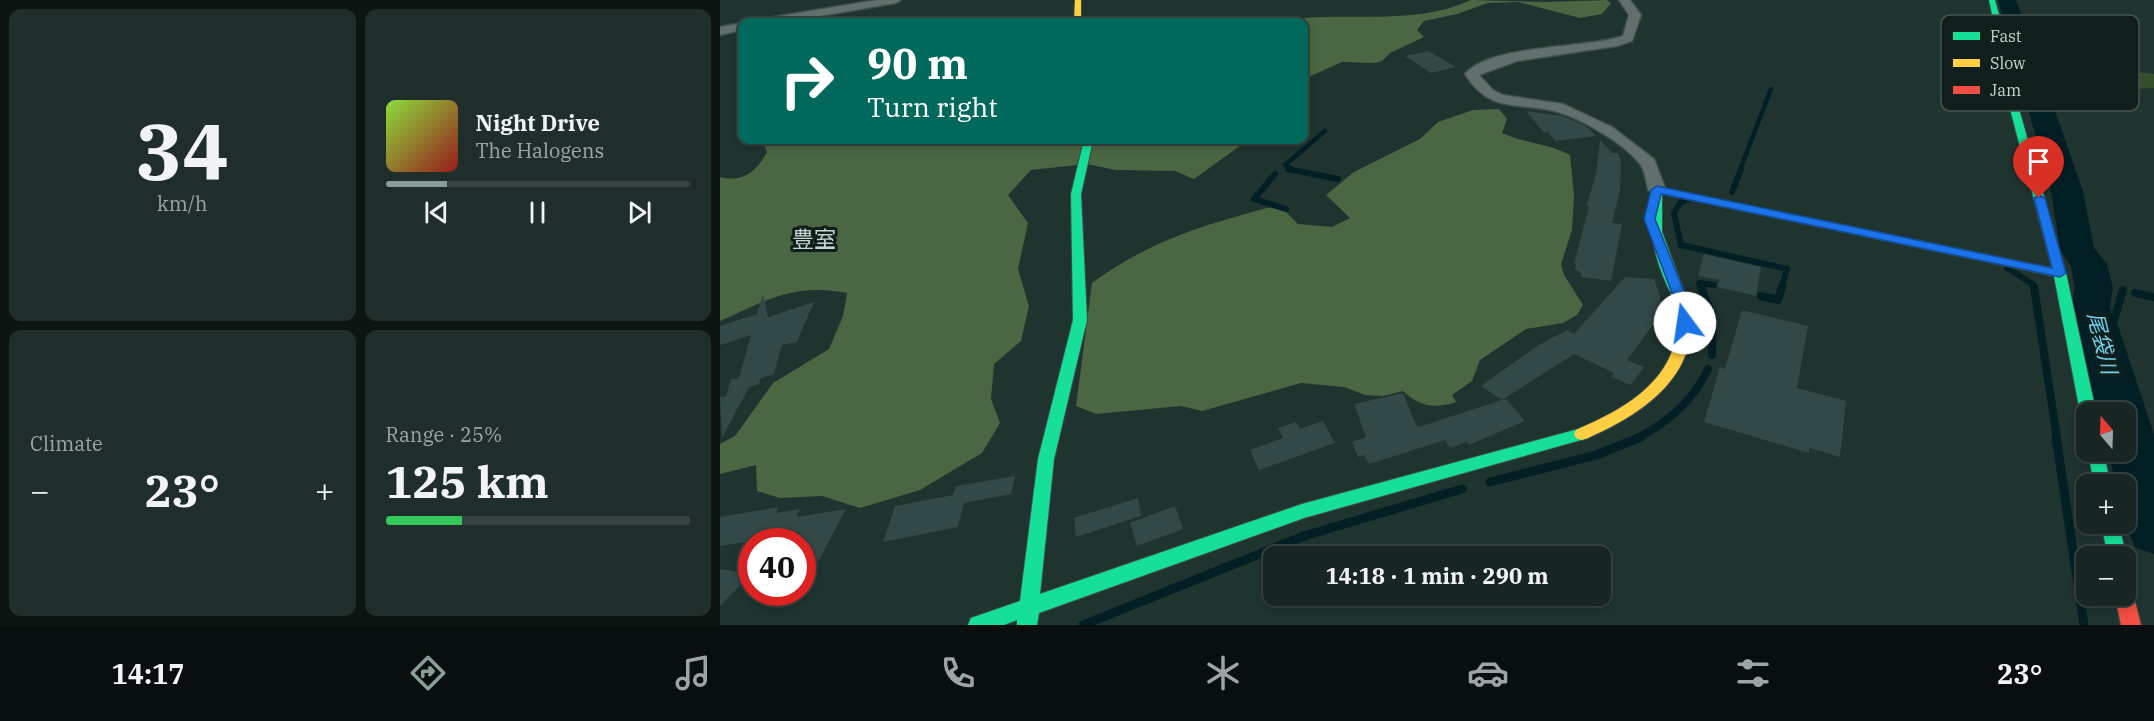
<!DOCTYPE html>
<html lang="en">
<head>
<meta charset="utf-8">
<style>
  body { margin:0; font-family:"IBM Plex Serif","Noto Sans JP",serif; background:#202e2b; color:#f1f3f6; height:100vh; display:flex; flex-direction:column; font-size:22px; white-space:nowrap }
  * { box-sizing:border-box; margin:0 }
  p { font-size:20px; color:#9ea5a6 }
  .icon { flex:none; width:33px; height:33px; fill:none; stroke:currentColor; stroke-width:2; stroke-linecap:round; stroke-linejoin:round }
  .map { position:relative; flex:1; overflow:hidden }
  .details { display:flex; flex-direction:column; gap:9px; padding:9px; background:#0d1513; width:720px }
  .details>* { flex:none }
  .hud { position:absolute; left:18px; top:18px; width:570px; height:126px; border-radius:12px; box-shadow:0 3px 9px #0003,0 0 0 2px #364341; background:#00695c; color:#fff; overflow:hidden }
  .needle { width:39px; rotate:341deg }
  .fabs { position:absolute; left:1356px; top:402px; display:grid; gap:12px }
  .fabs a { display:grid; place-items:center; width:60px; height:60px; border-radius:12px; background:#172623; box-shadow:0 3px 9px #0003,0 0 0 2px #364341; font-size:30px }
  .speed { position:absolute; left:18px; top:528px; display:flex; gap:12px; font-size:30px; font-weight:700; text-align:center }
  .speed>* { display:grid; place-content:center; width:78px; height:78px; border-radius:50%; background:#172623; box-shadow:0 3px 9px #0003,0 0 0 2px #364341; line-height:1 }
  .speed .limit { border:9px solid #d22; background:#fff; color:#111 }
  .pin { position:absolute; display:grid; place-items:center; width:51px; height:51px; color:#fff; margin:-62px -26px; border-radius:50% 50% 50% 0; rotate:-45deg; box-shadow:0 0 6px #0007 }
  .pin .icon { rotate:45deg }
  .me { position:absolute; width:66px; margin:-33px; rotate:346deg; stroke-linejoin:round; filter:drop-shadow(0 0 4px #0008) }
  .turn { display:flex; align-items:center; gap:21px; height:126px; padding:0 30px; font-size:27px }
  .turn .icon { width:78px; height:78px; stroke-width:2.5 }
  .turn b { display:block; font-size:42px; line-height:51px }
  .big { font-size:45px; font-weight:800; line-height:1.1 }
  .details .tile { flex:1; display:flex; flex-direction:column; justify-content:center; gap:9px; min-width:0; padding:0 21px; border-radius:12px; background:#202e2b }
  .details .dial { align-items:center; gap:0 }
  .dial b { font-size:78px; line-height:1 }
  .song { display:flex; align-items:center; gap:18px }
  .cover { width:72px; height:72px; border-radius:9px; background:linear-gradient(135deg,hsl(90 70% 55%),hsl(0 70% 35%)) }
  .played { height:6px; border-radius:3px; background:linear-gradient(90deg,#8a9e99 20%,#364341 20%) }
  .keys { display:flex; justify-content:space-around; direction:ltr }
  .heat { display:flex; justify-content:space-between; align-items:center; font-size:33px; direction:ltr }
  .charge { height:9px; border-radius:4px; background:linear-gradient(90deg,#34c759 25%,#364341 0) }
  .details .tiles { flex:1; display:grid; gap:9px; grid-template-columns:repeat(2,1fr) }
  .trip { position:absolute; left:543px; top:546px; width:348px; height:60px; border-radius:12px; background:#172623; box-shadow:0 3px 9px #0003,0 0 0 2px #364341; font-weight:800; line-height:60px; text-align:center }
  .tabs { display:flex; height:96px; justify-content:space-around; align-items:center; background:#090f0e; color:#9ea5a6 }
  .tabs .icon { width:42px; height:42px }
  .tabs .selected { color:#8a9e99 }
  .tabs b { font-size:27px; color:#f1f3f6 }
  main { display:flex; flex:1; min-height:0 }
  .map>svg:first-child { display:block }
</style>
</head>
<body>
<main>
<section class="details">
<div class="tiles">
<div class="tile dial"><b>34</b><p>km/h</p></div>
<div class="tile">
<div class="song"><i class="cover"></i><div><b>Night Drive</b><p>The Halogens</p></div></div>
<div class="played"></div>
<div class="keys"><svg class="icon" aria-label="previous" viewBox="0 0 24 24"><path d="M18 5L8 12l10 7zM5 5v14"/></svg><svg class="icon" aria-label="pause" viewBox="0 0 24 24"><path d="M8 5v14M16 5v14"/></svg><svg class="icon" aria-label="next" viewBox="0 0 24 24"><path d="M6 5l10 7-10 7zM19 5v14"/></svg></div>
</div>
<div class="tile"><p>Climate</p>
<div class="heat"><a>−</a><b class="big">23°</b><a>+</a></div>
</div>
<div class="tile"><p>Range · 25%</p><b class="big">125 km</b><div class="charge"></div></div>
</div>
</section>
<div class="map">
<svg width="1434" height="625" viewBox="0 0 1434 625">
  <rect width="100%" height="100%" fill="#1f332f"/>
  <!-- green -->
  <path fill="#354f2d" d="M1323,60L1434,74V88L1393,90L1390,93L1391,97L1333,89Z"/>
  <!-- forest -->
  <path fill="#4a6643" d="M751,0L826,2L887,0L891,3L882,14L860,18L798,2L768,3L737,14L704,21L697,30L704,37L670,53L662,61L655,63L622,62L584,79V22H554C618,9 691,28 751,0Z
    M779,109L787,119L782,133C807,144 825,142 850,155L854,196L852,230L841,264L844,275L863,305L857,315L843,323L806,329L760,360L752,381L732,395L736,402C715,409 700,407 683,391L663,396L645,395L624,387L581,383L482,411L461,406L376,414L356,406L372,283C432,239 488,224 559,205L578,224L612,227L630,218L606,195L634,172L700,139L718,122L753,110Z
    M42,140H528L474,179L455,171L396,170L366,164L311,170L288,195L308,223L298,269L309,306L301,341L274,364L271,399L280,423L262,453L200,490L140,508L102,496L60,498L37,491L36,465L0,474V444L15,436L53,383L109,349L123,316L127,293C74,283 47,300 0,321V177C23,183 37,171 47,152Z"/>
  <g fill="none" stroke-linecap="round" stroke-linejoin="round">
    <!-- stream-far3 -->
    <path stroke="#031f26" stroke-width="4.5" d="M574,170L565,165L605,131
      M1020,170L1051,89"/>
    <!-- stream-far2 -->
    <path stroke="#031f26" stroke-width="6" d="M568,169L618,179
      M555,174L534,199L566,209
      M1012,192L1021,169
      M967,200L960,203L954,213L961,245L1067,269L1061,289
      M1287,268L1314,285L1315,289
      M1364,282L1382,286
      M981,289L979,283L994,285"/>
    <!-- stream-far1 -->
    <path stroke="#031f26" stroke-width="8" d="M981,287L993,318L992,355
      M1314,287L1337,438
      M1403,290L1393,323L1431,438
      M1415,293L1434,297
      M1041,296L1058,300L1062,287
      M917,438C949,422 973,401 988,369"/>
    <!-- stream -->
    <path stroke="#031f26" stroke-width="9" d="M1336,437L1364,625
      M1431,437L1434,447
      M770,482L876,455L921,437
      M363,625L584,536L742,489"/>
    <!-- river -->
    <path fill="#031f26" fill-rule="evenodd" d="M1278,0H1296L1363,191L1374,248L1387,264L1393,288L1390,307L1423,412L1420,417L1429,430L1434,445V554L1415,547L1405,524L1406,484H1396L1388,452H1406V412H1377L1352,307L1355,288L1351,266L1340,250L1331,191Z"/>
  </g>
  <!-- building -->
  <path fill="#324947" d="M708,51L736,67L711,73L685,56Z
    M806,111L843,116L867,127L876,136L835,141L828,132L824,133Z
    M880,140L892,153H898L901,162L900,190L892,223L902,224L891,281L861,277V273L855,269L856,264H854L869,206H866L876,175Z
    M984,254L1041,267L1036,296L997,287L1000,280L978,276Z
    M905,277L934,279L940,296L942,313L907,360L924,367L911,385L891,377L894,373L854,354L782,400L786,399L805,421L749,445L747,442L730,448L725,440L649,464L644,455L638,457L632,442L646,437L634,404L683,393L695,423L699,427L782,400L761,386L817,346L847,330L854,334Z
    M43,294L48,317L94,302L77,342L62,345L54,374L41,378L39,384L29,387L2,438L0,397L6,396L11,379L19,378L31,335L0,345V326L37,314Z
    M1022,310L1088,326L1077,388L1126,401L1120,457L1089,448V453L984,422L1000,367L1005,369Z
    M603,421L615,443L539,470L530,450L563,438L558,428L576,422L580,429Z
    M295,476L291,494L244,503L238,527L163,542L175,506L233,495L236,486Z
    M418,498L421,516L356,537L354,518Z
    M455,506L463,529L417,546L410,523Z
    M59,507L56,513L80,509L76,517L126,509L82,592V537L67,539L69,535L0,546V517Z
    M0,569L31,574L0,606Z"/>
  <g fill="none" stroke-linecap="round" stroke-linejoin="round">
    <!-- street casing -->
    <g stroke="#3e4f4b" stroke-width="3">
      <path id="street" d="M157,0H181L176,3L65,22H42L48,18Z
        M899,0H910L921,15L912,41L897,46L797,61L759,75L773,90L783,95L843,104L892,127L934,159L946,190L937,195L928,190C926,181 925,171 920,164C904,143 859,117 834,111C796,102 769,113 745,74C770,44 865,49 903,36L909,15Z
        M22,23V30L0,35V27Z"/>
    </g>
    <!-- fast casing -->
    <g stroke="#3e4f4b" stroke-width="2">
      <path id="fast" d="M1269,0H1275L1285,37L1288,71L1346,273L1376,412H1366V417L1360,412L1334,276L942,194V232L965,294L963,297H953C935,265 927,227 932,190L937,187L1332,268L1280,71L1277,37Z
        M364,140H373L361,194L367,320L334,459L320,594L582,504L862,428L868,430L870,434L868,438L584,518L319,613L317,625H297V620L284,625H248L251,618L300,601L318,459L353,320L351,194Z
        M1368,452H1384L1390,484H1374Z
        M1381,524H1399L1406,556V558L1388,556Z"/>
    </g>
    <!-- slow casing -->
    <g stroke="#3e4f4b" stroke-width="2">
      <path id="slow" d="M355,0H361V22H354Z
        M958,290L965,294C967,303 970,312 971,321C973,382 916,417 868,438L862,440L856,438L854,434L856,430C903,410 958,380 957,321C957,312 953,303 951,294Z"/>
    </g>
    <!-- jam casing -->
    <g stroke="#3e4f4b" stroke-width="2">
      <path id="jam" d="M1406,587L1412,590L1421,625H1401L1395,596H1406Z"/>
    </g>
    <!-- street -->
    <use href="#street" fill="#62706d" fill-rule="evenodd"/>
    <!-- fast -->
    <use href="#fast" fill="#16e098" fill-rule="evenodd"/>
    <!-- slow -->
    <use href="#slow" fill="#ffcf43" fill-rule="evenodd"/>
    <!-- jam -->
    <use href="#jam" fill="#f24e42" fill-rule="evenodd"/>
  </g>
  <!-- route -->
  <path fill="#1a73e8" stroke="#114b97" stroke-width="1.5" d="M937,186L1332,268L1314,198L1319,195L1325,198L1346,273L1340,277L941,194L935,219L971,309L972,323L965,327L958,323V309L924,219L931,190Z"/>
  <g text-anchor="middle" stroke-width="6" stroke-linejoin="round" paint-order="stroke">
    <!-- water labels -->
    <g font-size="21" font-style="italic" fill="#6ed1eb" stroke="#101f1b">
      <text transform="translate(1382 343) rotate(76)" y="7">尾袋川</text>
    </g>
    <!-- quarter labels -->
    <g font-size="22" fill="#c4d7d2" stroke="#101f1b">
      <text x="94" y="247">豊室</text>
    </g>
  </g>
  <!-- legend -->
  <rect x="1221" y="15" width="198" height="96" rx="9" fill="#101f1b" stroke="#465652" stroke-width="1.5"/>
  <rect x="1233" y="32" width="27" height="8" fill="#16e098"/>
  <rect x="1233" y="59" width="27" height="8" fill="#ffcf43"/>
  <rect x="1233" y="86" width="27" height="8" fill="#f24e42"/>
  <g font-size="16" fill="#c4d7d2">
    <text x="1270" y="42">Fast</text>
    <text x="1270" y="69">Slow</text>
    <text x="1270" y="96">Jam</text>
  </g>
</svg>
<div class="fabs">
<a><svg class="needle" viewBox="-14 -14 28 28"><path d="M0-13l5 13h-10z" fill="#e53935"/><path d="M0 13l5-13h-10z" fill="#9ea5a6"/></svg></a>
<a>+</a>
<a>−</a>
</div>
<div class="speed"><div class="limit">40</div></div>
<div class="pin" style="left:1319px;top:198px;background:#d93025"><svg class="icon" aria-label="arrive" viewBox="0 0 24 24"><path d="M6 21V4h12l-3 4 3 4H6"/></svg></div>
<svg class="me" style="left:965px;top:323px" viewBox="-20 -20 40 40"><circle r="19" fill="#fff"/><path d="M0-13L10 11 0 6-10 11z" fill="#1a73e8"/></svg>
<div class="trip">14:18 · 1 min · 290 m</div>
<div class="hud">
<div class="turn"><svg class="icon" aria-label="right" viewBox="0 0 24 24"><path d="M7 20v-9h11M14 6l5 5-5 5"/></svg><div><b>90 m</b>Turn right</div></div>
</div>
</div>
</main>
<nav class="tabs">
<b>14:17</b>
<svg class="icon selected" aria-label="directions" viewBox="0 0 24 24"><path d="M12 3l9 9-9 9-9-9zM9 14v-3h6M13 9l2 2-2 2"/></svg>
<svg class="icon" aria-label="music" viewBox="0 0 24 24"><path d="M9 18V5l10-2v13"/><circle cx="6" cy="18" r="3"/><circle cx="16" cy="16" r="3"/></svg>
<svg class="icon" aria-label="phone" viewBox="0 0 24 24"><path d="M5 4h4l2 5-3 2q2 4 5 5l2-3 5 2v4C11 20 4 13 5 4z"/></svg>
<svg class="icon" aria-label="climate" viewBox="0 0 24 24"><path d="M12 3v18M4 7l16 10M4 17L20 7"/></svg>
<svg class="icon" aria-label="car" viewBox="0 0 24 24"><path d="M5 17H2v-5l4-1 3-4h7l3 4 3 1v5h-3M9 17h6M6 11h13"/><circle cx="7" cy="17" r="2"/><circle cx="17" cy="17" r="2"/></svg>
<svg class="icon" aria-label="filters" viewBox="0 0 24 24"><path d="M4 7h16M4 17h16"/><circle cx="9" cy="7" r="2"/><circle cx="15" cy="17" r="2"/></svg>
<b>23°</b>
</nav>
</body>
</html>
